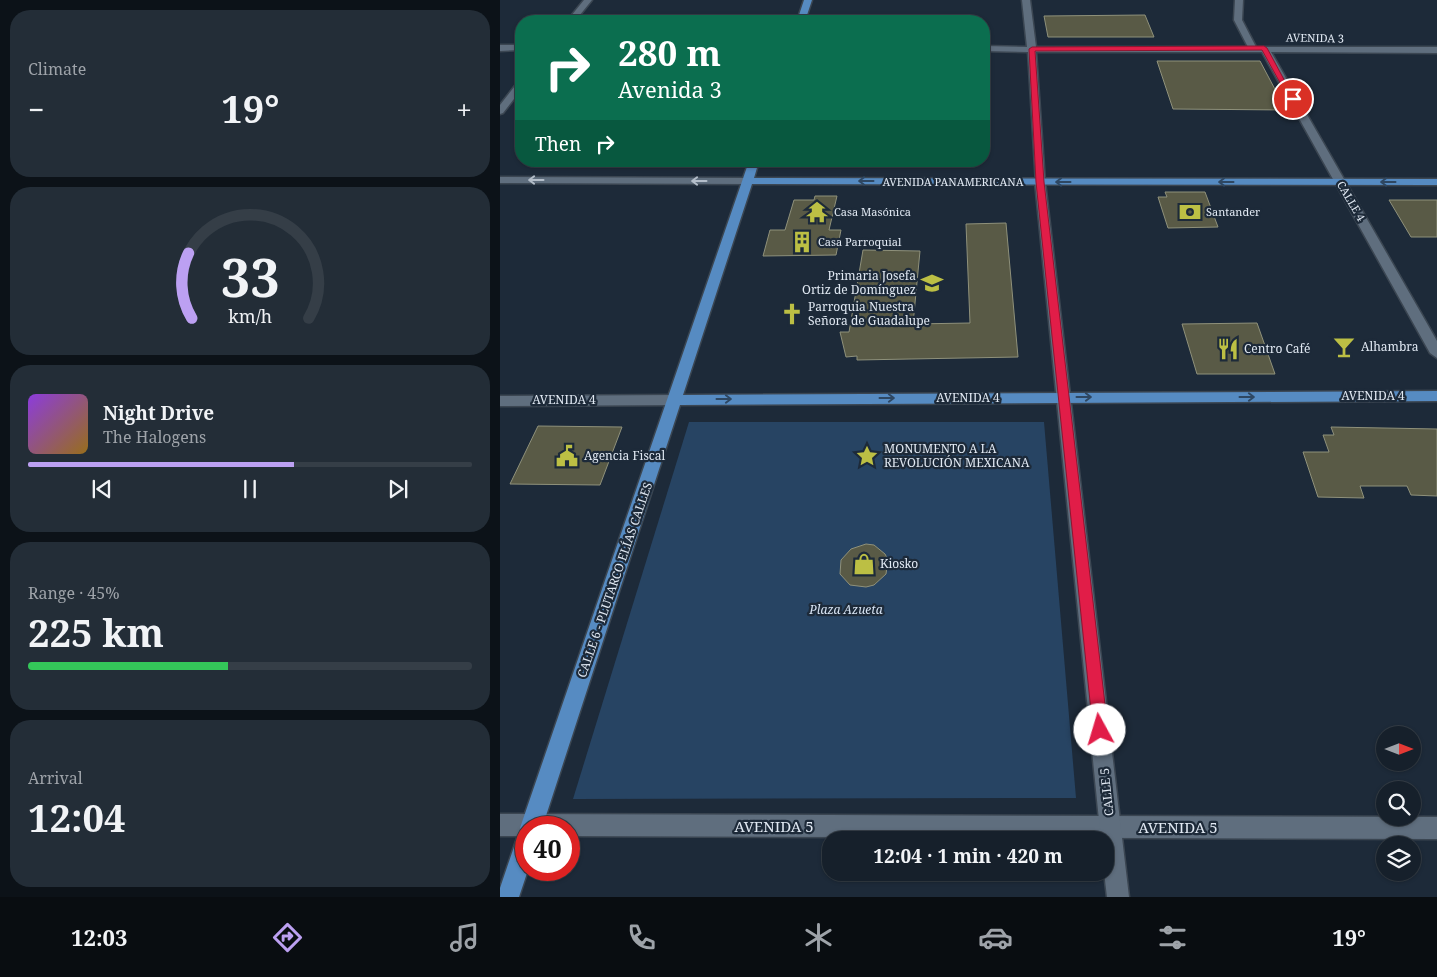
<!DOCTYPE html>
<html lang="en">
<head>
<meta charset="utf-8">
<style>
  body { margin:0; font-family:"Noto Serif",serif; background:#232d37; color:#f1f3f6; height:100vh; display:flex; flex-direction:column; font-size:19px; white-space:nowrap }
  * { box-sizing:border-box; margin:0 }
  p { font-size:16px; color:#9ea3a9 }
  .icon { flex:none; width:28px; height:28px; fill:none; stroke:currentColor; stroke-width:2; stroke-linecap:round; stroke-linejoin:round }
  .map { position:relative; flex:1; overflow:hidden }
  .side { display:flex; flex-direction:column; gap:10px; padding:10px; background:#0c1218; width:500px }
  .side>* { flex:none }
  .guide { position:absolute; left:15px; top:15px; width:475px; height:152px; border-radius:20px; box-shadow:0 1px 4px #0004,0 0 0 1px #353e47; background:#0b6e4f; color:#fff; overflow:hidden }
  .needle { width:32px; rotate:90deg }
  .buttons { position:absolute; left:876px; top:726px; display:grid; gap:10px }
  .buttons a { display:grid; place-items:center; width:45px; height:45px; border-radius:50%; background:#16202b; box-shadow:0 1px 4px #0004,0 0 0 1px #353e47; font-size:25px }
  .speed { position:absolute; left:15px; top:816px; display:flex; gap:10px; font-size:25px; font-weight:700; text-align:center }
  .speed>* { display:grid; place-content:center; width:65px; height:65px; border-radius:50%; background:#16202b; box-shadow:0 1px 4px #0004,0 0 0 1px #353e47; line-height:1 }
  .speed .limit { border:8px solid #d22; background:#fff; color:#111 }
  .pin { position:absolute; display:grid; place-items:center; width:42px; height:42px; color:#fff; margin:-21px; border:2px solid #fff; border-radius:50%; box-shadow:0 1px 5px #0007 }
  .me { position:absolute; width:55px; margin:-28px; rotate:354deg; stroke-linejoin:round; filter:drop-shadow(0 0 4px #0008) }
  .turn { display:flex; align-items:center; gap:18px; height:105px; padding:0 20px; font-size:22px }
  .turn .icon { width:65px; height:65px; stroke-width:2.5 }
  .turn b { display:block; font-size:35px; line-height:42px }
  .then { display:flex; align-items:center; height:48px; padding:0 20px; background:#0003; gap:10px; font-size:19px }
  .big { font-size:38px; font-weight:700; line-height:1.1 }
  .side .tile { flex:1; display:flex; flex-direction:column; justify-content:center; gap:8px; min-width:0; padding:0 18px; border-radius:20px; background:#232d37 }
  .side .dial { align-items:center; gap:0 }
  .dial svg { height:130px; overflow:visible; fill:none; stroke:#353e47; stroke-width:7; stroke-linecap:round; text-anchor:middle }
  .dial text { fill:#f1f3f6; stroke:none }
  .song { display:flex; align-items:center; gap:15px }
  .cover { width:60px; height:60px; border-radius:8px; background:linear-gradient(135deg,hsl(270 70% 55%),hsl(40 70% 35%)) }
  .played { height:5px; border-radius:2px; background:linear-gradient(90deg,#bca0f2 60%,#353e47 60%) }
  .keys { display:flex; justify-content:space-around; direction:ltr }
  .heat { display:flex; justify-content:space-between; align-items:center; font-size:28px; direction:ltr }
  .charge { height:8px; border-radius:4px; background:linear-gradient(90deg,#34c759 45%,#353e47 0) }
  .trip { position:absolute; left:322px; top:831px; width:292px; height:50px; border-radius:20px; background:#16202b; box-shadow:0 1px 4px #0004,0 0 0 1px #353e47; font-weight:700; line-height:50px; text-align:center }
  .menu { display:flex; height:80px; justify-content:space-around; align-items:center; background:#090d11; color:#9ea3a9 }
  .menu .icon { width:35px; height:35px }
  .menu .on { color:#bca0f2 }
  .menu b { font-size:22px; color:#f1f3f6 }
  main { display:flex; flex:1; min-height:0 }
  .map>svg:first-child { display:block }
</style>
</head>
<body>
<main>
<section class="side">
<div class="tile"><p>Climate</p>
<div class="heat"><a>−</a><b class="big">19°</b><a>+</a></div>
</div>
<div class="tile dial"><svg viewBox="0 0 100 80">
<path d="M14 69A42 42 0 1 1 86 69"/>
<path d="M14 69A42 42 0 0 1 12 29" stroke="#bca0f2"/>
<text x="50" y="56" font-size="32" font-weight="700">33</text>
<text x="50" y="72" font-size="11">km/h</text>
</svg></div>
<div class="tile">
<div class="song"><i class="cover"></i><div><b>Night Drive</b><p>The Halogens</p></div></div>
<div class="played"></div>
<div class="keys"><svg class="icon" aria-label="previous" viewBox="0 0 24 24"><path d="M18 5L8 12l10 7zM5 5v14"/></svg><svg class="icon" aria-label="pause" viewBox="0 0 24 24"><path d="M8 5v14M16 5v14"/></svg><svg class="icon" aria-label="next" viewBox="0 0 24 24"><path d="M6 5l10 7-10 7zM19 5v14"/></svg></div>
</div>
<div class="tile"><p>Range · 45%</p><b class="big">225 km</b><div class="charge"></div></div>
<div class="tile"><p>Arrival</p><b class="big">12:04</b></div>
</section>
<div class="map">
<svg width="937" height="897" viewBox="0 0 937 897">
  <rect width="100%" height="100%" fill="#1d2a39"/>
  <!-- green -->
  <path fill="#274463" d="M189,422H544L576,798L73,799Z"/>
  <!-- building -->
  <path fill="#595a46" stroke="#8f917b" d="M645,15L654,37H548L544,16Z
    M657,61H760L786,110L673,109Z
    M665,192H705L718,227L668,228L658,197H667Z
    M315,196H337L329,230H341L336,255L263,256L270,230H285L294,200H314Z
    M889,200H937V237H911Z
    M506,223L518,357L357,360V356L346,357L340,332H349L363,250L420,251L413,324L470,323L466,224Z
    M757,323L775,374H697L682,324Z
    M38,426L122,427L100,485L10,484Z
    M831,427L937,429V496L911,495L907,486H860L864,498L818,497L803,452H829L823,435H834Z
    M366,544L374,545L385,554L388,560L386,574L374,585L366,587L350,585L340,574L341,560L351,549Z"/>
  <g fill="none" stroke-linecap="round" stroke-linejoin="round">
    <!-- minor casing -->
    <g stroke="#3b4652" stroke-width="3">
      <path id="minor" d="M522,0H530L536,47H748L734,20L735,0H743L742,20L756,47H937V53L771,52L937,341V358L930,353L762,52H536L545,182L540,185L536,184L528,52L484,51V46L527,47Z
        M0,177L247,178L252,181L247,184L0,183Z
        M175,395L182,400L175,405L0,406V396Z
        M0,814L937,817V839L69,836V828H26V836H0Z"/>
    </g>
    <!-- tertiary casing -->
    <g stroke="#3b4652" stroke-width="3">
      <path id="tertiary" d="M84,0H92L75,21H67Z
        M21,81V90L3,113L0,114V105L18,82Z
        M540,179L545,182L629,897H607L604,872H606V840H601L535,182Z"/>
    </g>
    <!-- secondary casing -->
    <g stroke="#3b4652" stroke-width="3">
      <path id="secondary" d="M0,45H21V50L0,51Z"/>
    </g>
    <!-- primary casing -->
    <g stroke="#3b4652" stroke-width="3">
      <path id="primary" d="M304,0H312L305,21H297Z
        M249,161H259L254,178L937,179V185L252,184L183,395L937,391V401L180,405L42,828H26L28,870L19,897H0V888L18,835L23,834L20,828Z"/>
    </g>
    <!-- minor -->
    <use href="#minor" fill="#5f6e7e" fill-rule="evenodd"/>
    <!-- tertiary -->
    <use href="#tertiary" fill="#5f6e7e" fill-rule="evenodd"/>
    <!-- secondary -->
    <use href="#secondary" fill="#5f6e7e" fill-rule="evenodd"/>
    <!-- primary -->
    <use href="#primary" fill="#568bc2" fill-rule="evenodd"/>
  </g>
  <!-- one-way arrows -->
  <defs><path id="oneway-shaft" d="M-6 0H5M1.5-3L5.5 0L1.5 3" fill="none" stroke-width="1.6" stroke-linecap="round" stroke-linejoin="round" transform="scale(1.25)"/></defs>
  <g stroke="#b4beca">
    <use href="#oneway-shaft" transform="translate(36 180) rotate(-180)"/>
    <use href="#oneway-shaft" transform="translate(199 181) rotate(-180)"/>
  </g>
  <g stroke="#2e4762">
    <use href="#oneway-shaft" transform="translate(366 181) rotate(-180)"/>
    <use href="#oneway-shaft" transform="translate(563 182) rotate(-180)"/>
    <use href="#oneway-shaft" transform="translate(726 182) rotate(-180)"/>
    <use href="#oneway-shaft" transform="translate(888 182) rotate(-180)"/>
    <use href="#oneway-shaft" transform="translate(584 397)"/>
    <use href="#oneway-shaft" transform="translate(747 397)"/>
    <use href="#oneway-shaft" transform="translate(387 398)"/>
    <use href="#oneway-shaft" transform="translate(224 399)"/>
  </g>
  <!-- route -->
  <path fill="#e11d48" stroke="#92132f" d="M764,46L767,48L795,100L789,99L762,50L535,51L544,182L608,730L605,736L600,738L595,736L593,730L536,182L529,49L532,47Z"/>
  <!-- icons -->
  <defs>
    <g id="temple-bare" transform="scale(1.725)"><path d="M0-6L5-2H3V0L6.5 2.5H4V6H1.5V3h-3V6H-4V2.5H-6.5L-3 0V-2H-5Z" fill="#bcbf44" stroke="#1d2a39" stroke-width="2.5" paint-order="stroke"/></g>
    <g id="bank-bare" transform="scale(1.725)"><path d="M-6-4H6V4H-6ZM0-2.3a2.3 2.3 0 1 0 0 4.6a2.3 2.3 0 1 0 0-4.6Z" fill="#bcbf44" stroke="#1d2a39" stroke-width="2.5" paint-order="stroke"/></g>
    <g id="building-bare" transform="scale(1.725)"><path d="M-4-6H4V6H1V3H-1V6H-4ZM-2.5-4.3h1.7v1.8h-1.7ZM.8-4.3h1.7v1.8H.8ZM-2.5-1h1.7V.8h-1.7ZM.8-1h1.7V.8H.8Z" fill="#bcbf44" stroke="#1d2a39" stroke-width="2.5" paint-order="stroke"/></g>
    <g id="school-bare" transform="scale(1.725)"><path d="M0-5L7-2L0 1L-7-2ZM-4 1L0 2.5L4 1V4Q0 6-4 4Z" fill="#bcbf44" stroke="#1d2a39" stroke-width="2.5" paint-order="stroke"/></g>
    <g id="church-bare" transform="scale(1.725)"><path d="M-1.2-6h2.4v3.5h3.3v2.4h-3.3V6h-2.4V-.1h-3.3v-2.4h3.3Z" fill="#bcbf44" stroke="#1d2a39" stroke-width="2.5" paint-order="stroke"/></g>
    <g id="bar-bare" transform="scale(1.725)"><path d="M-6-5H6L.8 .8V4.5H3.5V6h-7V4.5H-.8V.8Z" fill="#bcbf44" stroke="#1d2a39" stroke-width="2.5" paint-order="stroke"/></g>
    <g id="restaurant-bare" transform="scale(1.725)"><path d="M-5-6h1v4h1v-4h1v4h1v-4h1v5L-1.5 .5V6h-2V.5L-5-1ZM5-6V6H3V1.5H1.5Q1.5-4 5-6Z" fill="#bcbf44" stroke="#1d2a39" stroke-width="2.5" paint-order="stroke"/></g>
    <g id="civic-bare" transform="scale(1.725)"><path d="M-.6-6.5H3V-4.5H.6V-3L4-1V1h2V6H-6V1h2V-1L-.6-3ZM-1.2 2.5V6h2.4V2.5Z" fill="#bcbf44" stroke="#1d2a39" stroke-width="2.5" paint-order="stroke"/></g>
    <g id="sight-bare" transform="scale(1.725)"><path d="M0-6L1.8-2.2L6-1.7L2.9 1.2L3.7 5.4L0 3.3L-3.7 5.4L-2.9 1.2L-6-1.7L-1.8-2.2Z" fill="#bcbf44" stroke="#1d2a39" stroke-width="2.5" paint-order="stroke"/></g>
    <g id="shop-bare" transform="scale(1.725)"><path d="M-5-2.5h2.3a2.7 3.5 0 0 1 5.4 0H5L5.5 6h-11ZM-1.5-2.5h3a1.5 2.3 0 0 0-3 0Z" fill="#bcbf44" stroke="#1d2a39" stroke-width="2.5" paint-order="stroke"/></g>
  </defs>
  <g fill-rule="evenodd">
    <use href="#temple-bare" x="317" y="212"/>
    <use href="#bank-bare" x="690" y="212"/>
    <use href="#building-bare" x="302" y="242"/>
    <use href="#school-bare" x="432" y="283"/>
    <use href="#church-bare" x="292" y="314"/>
    <use href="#bar-bare" x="844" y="347"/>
    <use href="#restaurant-bare" x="728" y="349"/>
    <use href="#civic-bare" x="67" y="456"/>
    <use href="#sight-bare" x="367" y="456"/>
    <use href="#shop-bare" x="364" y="564"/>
  </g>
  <g text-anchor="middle" stroke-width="4.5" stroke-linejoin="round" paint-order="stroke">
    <!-- far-street labels -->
    <g font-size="11" fill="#e1e9f3" stroke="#1d2a39">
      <text transform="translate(815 38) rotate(1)" y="4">AVENIDA 3</text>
      <text x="453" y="186">AVENIDA PANAMERICANA</text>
      <text transform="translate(851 201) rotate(60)" y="4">CALLE 4</text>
    </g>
    <!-- far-poi labels -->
    <g font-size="11" fill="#e1e9f3" stroke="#1d2a39" text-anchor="start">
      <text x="334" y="216">Casa Masónica</text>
      <text x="706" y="216">Santander</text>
      <text x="318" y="246">Casa Parroquial</text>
    </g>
    <!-- poi labels -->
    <g font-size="12" fill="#e1e9f3" stroke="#1d2a39" text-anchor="start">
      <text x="416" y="280" text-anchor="end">Primaria Josefa<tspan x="416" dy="14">Ortiz de Domínguez</tspan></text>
      <text x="308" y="311">Parroquia Nuestra<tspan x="308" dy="14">Señora de Guadalupe</tspan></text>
      <text x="861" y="351">Alhambra</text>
      <text x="744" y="353">Centro Café</text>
      <text x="384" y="453">MONUMENTO A LA<tspan x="384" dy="14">REVOLUCIÓN MEXICANA</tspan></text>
      <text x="84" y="460">Agencia Fiscal</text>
      <text x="380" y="568">Kiosko</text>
    </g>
    <!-- street labels -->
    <g font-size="12" fill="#e1e9f3" stroke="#1d2a39">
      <text x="873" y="400">AVENIDA 4</text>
      <text x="468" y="402">AVENIDA 4</text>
      <text x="64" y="404">AVENIDA 4</text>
      <text transform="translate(115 580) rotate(-71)" y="4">CALLE 6 - PLUTARCO ELÍAS CALLES</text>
      <text transform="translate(607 792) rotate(-96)" y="4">CALLE 5</text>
    </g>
    <!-- park labels -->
    <g font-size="12" font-style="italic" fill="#d7e4f4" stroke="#1d2a39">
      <text x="346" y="614">Plaza Azueta</text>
    </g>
    <!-- near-street labels -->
    <g font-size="15" fill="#e1e9f3" stroke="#1d2a39">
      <text x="274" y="832">AVENIDA 5</text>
      <text x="678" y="833">AVENIDA 5</text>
    </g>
  </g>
</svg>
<div class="buttons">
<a><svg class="needle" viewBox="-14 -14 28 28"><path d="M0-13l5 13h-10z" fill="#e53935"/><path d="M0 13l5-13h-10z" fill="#9ea3a9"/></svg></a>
<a><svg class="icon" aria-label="search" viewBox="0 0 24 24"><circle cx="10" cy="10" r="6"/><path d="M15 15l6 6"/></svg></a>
<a><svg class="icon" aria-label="layers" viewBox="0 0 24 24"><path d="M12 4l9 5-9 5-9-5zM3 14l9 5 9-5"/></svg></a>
</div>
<div class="speed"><div class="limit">40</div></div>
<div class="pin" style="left:793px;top:99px;background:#d93025"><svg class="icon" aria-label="arrive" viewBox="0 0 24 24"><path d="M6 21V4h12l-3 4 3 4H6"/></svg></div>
<svg class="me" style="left:600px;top:730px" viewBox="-20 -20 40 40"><circle r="19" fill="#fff"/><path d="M0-13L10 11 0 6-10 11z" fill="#e11d48"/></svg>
<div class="trip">12:04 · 1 min · 420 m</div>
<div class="guide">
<div class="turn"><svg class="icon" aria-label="right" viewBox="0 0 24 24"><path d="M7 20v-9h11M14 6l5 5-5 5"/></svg><div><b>280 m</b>Avenida 3</div></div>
<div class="then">Then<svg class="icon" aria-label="right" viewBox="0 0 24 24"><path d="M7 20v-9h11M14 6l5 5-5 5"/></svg></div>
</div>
</div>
</main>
<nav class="menu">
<b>12:03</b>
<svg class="icon on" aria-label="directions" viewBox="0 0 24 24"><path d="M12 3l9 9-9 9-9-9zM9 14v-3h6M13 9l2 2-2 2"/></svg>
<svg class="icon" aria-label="music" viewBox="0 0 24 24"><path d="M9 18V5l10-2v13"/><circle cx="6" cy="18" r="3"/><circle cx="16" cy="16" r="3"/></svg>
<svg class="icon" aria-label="phone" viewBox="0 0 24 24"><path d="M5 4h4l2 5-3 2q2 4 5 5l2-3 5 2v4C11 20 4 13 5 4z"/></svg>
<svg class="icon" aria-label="climate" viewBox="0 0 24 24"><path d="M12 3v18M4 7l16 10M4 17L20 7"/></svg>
<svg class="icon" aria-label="car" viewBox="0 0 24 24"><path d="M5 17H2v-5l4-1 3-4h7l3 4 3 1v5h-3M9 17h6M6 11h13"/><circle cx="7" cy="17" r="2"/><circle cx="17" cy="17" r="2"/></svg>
<svg class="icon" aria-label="filters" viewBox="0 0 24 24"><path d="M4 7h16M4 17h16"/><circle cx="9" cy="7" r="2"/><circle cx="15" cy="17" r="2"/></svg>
<b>19°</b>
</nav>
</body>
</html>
